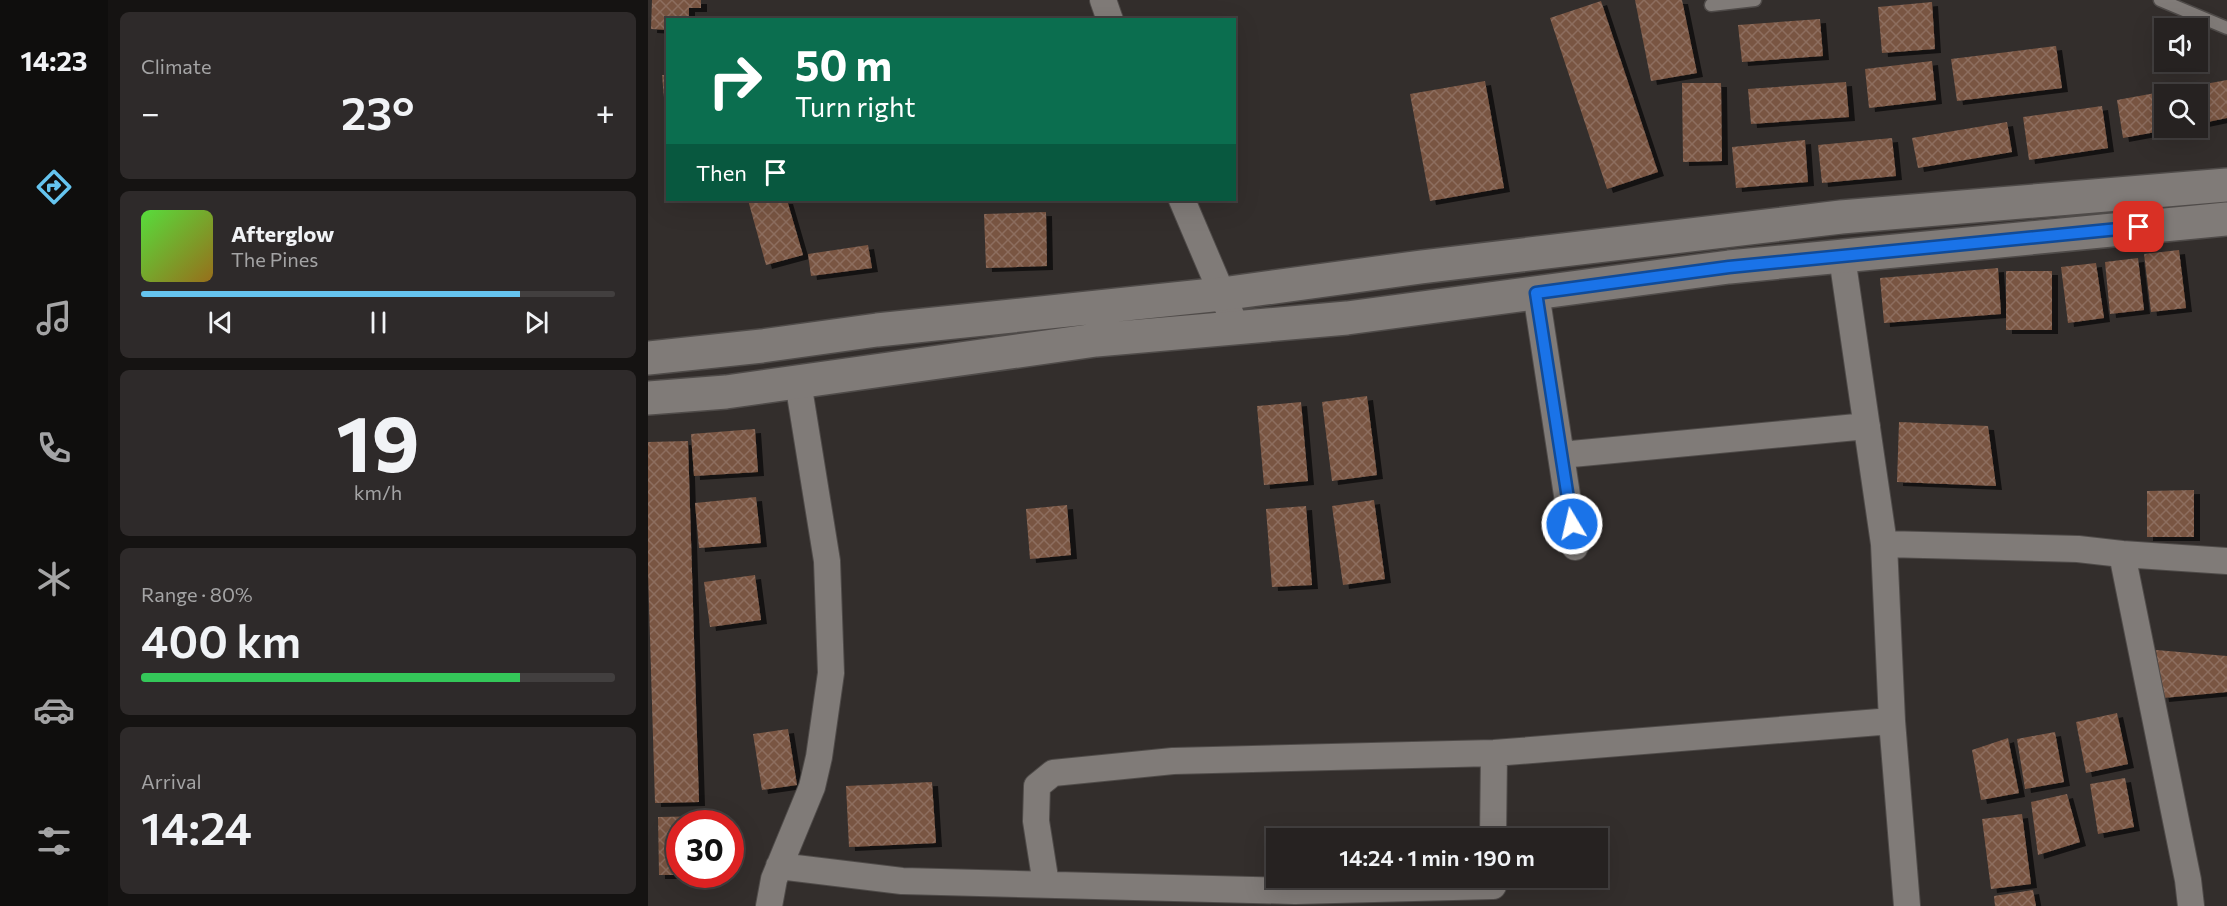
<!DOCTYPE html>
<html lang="en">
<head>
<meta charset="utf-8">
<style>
  body { margin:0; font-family:Commissioner,sans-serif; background:#2e2a2a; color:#f1f3f6; height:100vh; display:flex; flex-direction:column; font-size:22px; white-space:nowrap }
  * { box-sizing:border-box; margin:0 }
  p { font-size:20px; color:#a4a4a5 }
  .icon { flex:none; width:33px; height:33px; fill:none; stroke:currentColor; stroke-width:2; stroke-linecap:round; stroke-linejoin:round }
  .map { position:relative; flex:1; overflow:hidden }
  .sheet { display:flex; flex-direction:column; gap:12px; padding:12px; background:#151312; width:540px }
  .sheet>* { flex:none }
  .top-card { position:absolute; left:18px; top:18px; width:570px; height:183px; border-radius:0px; box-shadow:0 6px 24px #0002,0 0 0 2px #423f3f; background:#0b6e4f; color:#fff; overflow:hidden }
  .fabs { position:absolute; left:1506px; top:18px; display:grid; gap:12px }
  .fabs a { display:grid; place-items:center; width:54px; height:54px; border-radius:0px; background:#262221; box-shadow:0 6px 24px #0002,0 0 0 2px #423f3f; font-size:30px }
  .speed { position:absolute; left:18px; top:810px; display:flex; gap:12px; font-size:30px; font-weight:700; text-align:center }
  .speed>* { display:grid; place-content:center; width:78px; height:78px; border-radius:50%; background:#262221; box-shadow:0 6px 24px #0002,0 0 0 2px #423f3f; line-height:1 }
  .speed .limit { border:9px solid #d22; background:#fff; color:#111 }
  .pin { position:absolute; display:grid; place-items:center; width:51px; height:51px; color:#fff; margin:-26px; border-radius:12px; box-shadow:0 3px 9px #0006 }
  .me { position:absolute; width:66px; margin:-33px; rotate:351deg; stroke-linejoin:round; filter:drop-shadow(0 0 4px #0008) }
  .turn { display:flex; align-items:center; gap:21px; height:126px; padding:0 30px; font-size:27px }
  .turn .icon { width:78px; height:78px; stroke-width:2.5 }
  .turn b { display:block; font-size:42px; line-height:51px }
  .then { display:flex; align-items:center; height:57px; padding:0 30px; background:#0003; gap:12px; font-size:22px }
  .big { font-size:45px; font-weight:600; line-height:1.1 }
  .sheet .widget { flex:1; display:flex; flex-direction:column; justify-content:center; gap:9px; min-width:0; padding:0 21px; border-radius:9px; background:#2e2a2a }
  .sheet .dial { align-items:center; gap:0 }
  .dial b { font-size:78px; line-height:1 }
  .song { display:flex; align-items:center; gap:18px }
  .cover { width:72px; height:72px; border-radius:9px; background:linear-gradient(135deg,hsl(110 70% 55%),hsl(40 70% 35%)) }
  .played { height:6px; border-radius:3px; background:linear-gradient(90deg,#65c4ef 80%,#423f3f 80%) }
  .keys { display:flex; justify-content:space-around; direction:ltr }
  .heat { display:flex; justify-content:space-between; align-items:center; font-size:33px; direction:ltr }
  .charge { height:9px; border-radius:4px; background:linear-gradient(90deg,#34c759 80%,#423f3f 0) }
  .trip { position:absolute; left:618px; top:828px; width:342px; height:60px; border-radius:0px; background:#262221; box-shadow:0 6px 24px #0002,0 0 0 2px #423f3f; font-weight:600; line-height:60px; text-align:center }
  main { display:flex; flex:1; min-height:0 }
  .dock { display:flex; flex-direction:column; width:108px; justify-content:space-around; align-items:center; background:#0f0e0d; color:#a4a4a5 }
  .dock .icon { width:42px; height:42px }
  .dock .active { color:#65c4ef }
  .dock b { font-size:27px; color:#f1f3f6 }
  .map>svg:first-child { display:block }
</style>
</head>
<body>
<main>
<nav class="dock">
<b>14:23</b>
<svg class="icon active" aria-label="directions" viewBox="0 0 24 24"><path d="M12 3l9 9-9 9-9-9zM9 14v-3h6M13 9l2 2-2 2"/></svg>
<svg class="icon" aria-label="music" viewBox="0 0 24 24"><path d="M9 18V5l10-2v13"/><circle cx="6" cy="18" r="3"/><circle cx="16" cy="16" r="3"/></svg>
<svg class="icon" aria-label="phone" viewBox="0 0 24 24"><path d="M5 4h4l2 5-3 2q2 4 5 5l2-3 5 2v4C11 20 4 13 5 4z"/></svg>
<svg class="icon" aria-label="climate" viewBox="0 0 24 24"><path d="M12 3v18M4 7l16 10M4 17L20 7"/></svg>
<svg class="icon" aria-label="car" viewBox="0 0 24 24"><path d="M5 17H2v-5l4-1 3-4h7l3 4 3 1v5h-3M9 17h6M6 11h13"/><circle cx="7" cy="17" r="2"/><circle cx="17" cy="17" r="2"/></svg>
<svg class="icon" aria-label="filters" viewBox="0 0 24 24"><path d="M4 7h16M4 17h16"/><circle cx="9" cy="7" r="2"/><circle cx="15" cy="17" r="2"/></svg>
</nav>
<section class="sheet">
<div class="widget"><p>Climate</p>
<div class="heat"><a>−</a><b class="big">23°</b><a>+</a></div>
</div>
<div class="widget">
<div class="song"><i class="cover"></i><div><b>Afterglow</b><p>The Pines</p></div></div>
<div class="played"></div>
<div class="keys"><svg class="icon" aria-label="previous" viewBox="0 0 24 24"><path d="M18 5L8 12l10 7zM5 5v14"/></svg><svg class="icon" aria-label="pause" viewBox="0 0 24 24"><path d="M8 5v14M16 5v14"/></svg><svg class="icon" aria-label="next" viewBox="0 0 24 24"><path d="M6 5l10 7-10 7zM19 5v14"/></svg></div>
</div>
<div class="widget dial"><b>19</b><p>km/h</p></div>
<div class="widget"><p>Range · 80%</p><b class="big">400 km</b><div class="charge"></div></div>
<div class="widget"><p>Arrival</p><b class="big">14:24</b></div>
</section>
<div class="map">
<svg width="1579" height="906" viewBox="0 0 1579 906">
  <defs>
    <pattern id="building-cross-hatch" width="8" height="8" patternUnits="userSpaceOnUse" patternTransform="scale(1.5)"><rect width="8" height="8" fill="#795542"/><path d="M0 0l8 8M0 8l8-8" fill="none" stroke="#8d6e5e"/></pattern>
    <filter id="shadow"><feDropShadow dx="6" dy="4" stdDeviation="0" flood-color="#0009"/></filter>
  </defs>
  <rect width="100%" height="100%" fill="#332e2c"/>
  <!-- building -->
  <path fill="url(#building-cross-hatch)" filter="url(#shadow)" d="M4,0H53V8H41V20H20V30L3,29Z
    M987,0H1034L1049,73L1003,81Z
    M953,1L1010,172L959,189L902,18Z
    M1284,2L1287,49L1234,53L1230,7Z
    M1172,19L1175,56L1094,62L1090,25Z
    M1408,46L1414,88L1309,101L1303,59Z
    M1284,61L1288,100L1221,108L1217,69Z
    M14,75H20V120H18Z
    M1579,80V118L1550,124V94H1516V128L1524,129L1475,138L1469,100Z
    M837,81L856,188L782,201L762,94Z
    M1198,82L1201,117L1103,124L1100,89Z
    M1034,83H1073L1074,161L1035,162Z
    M1454,106L1460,148L1381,160L1375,117Z
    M1359,122L1364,152L1270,168L1264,138Z
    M1244,138L1248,176L1174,183L1170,145Z
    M1157,140L1160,182L1088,188L1084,147Z
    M100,200H139L155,255L118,265Z
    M398,212L399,266L338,268L336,214Z
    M220,245L224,268L163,276L160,254Z
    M1531,250L1538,308L1503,312L1496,254Z
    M1490,258L1496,310L1462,314L1457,262Z
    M1448,263L1456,318L1420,323L1413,267Z
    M1350,268L1353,314L1236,323L1232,278Z
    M1358,271H1404V330H1358Z
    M719,396L729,475L684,481L674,402Z
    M653,402L660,481L616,485L609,406Z
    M1251,422L1340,426L1348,486L1249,482Z
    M107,429L110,472L46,476L43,434Z
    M40,441L51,802L7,803L0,572V442Z
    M1546,490V537H1499V491Z
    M108,497L113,543L51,548L47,503Z
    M726,500L737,579L695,585L684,506Z
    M419,505L423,555L382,559L378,509Z
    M658,506L664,585L624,587L618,509Z
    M107,575L113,620L62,627L56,582Z
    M1508,650L1579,656V692L1515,698Z
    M1469,713L1480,764L1438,773L1428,722Z
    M140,729L149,785L114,790L105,734Z
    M1407,732L1416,782L1377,789L1369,739Z
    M1360,738L1371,793L1333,800L1324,750Z
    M1477,778L1486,827L1450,834L1442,784Z
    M284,782L288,843L201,847L198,786Z
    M1419,794L1432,842L1390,855L1383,802Z
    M1374,814L1383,884L1343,889L1334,819Z
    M62,816V824H32V875H11L10,817Z
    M1385,890L1388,906H1347L1346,896Z"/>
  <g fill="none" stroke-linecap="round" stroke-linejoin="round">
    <!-- lane casing -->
    <g stroke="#4f4b49" stroke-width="15">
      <path id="lane" d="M1512,0L1579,28
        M1063,5L1107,0"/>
    </g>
    <!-- street casing -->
    <g stroke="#4f4b49" stroke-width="28">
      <path id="street" d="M455,0L462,20
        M534,200L589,329
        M1194,257L1236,544L1244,721L1259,906
        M888,293L927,547
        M913,455L1219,426
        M1236,544L1430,549L1474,554L1540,880L1543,906
        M1474,554L1579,561
        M845,838L846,753
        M131,866L254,881L647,891L845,886
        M398,884L388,821L389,786L405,773L525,761L846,753L1244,721
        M121,906L126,879L164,787L171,757L183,673L179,561L150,382"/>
    </g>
    <!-- secondary casing -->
    <g stroke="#4f4b49" stroke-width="36">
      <path id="secondary" d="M0,358L114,346L229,330L574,294L773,267L1193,217L1579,185
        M0,398L78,392L448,340L699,318L1081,267L1579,219"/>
    </g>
    <!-- lane -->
    <use href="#lane" stroke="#807b78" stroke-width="12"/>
    <!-- street -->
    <use href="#street" stroke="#807b78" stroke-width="26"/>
    <!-- secondary -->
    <use href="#secondary" stroke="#807b78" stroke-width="33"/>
  </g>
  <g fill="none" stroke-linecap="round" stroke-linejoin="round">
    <!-- route casing -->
    <g stroke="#114b97" stroke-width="15">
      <path id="route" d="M924,524L888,293L1081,267L1491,227"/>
    </g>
    <!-- route -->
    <use href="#route" stroke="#1a73e8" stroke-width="10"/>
  </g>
</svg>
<div class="fabs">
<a><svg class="icon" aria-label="sound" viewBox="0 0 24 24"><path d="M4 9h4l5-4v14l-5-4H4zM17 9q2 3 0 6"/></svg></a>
<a><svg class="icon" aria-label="search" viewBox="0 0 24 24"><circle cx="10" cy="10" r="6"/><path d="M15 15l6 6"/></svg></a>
</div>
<div class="speed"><div class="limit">30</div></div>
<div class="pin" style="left:1491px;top:227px;background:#d93025"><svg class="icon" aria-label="arrive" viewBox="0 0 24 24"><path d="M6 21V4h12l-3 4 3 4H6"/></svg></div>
<svg class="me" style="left:924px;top:524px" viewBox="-20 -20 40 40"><circle r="17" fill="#1a73e8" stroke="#fff" stroke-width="3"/><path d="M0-11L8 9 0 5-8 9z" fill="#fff"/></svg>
<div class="trip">14:24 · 1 min · 190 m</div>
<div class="top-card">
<div class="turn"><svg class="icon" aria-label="right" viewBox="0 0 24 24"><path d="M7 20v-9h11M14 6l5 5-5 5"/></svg><div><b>50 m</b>Turn right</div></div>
<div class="then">Then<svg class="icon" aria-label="arrive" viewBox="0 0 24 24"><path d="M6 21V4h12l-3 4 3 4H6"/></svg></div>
</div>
</div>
</main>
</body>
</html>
